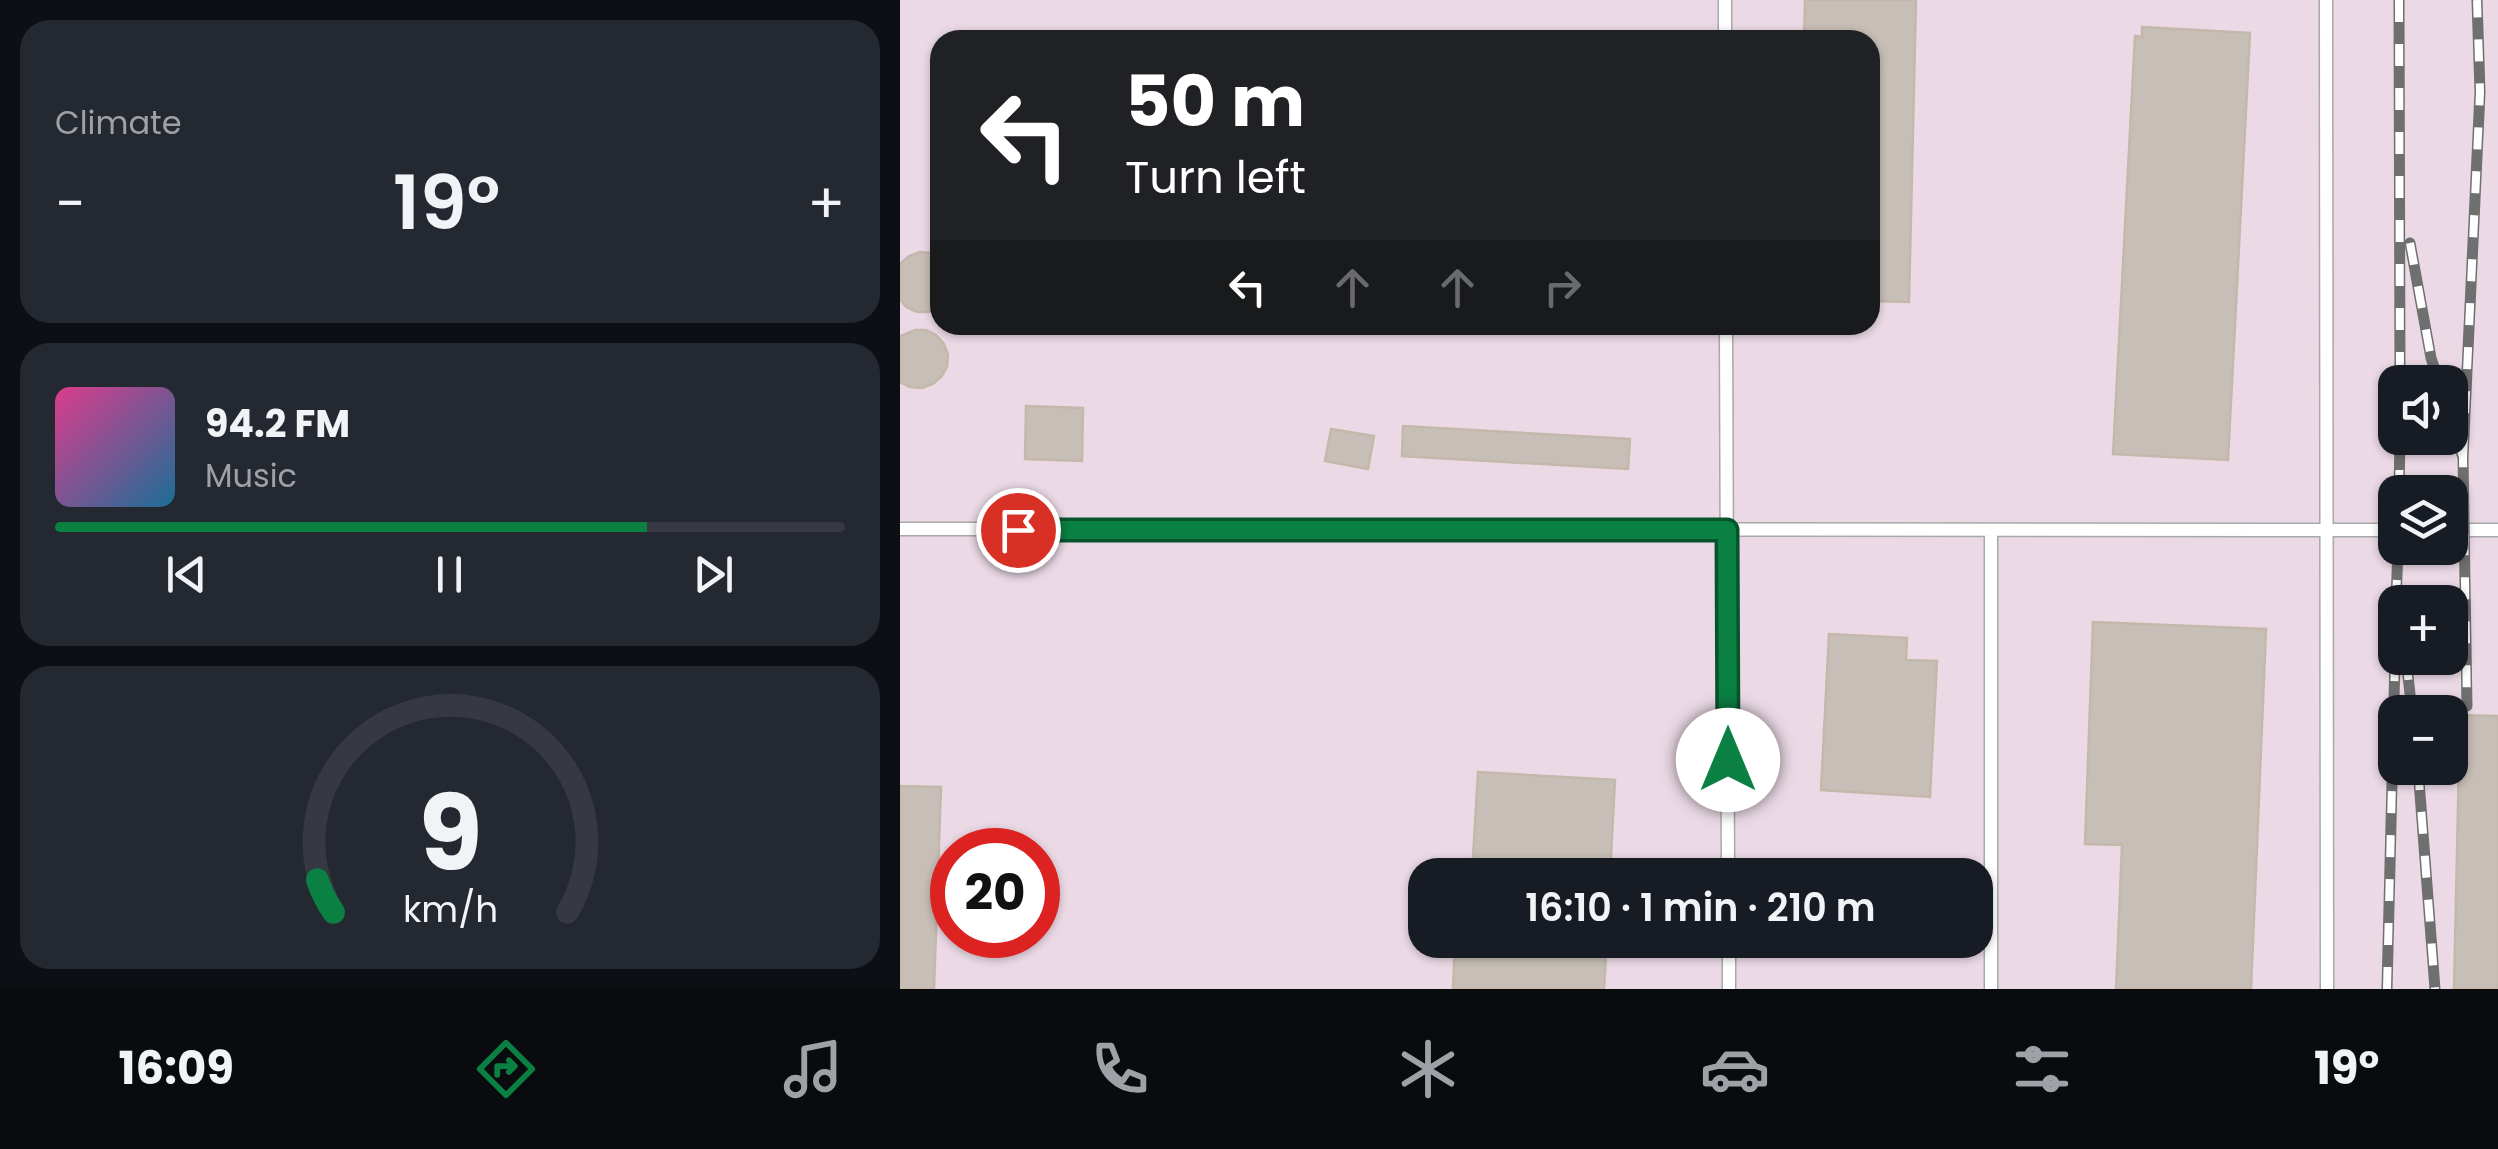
<!DOCTYPE html>
<html lang="en">
<head>
<meta charset="utf-8">
<style>
  body { margin:0; font-family:Poppins,sans-serif; background:#242831; color:#f1f3f6; height:100vh; display:flex; flex-direction:column; font-size:38px; white-space:nowrap }
  * { box-sizing:border-box; margin:0 }
  p { font-size:32px; color:#9ea1a6 }
  .icon { flex:none; width:55px; height:55px; fill:none; stroke:currentColor; stroke-width:2; stroke-linecap:round; stroke-linejoin:round }
  .map { position:relative; flex:1; overflow:hidden }
  .panel { display:flex; flex-direction:column; gap:20px; padding:20px; background:#0d0f14; width:900px }
  .panel>* { flex:none }
  .banner { position:absolute; left:30px; top:30px; width:950px; height:305px; border-radius:30px; box-shadow:0 2px 8px #0004; background:#202124; color:#fff; overflow:hidden }
  .controls { position:absolute; left:1478px; top:365px; display:grid; gap:20px }
  .controls a { display:grid; place-items:center; width:90px; height:90px; border-radius:20px; background:#171b24; box-shadow:0 2px 8px #0004; font-size:50px }
  .speed { position:absolute; left:30px; top:828px; display:flex; gap:20px; font-size:50px; font-weight:700; text-align:center }
  .speed>* { display:grid; place-content:center; width:130px; height:130px; border-radius:50%; background:#171b24; box-shadow:0 2px 8px #0004; line-height:1 }
  .speed .limit { border:15px solid #d22; background:#fff; color:#111 }
  .pin { position:absolute; display:grid; place-items:center; width:85px; height:85px; color:#fff; margin:-42px; border:5px solid #fff; border-radius:50%; box-shadow:0 2px 10px #0007 }
  .me { position:absolute; width:110px; margin:-55px; rotate:0deg; stroke-linejoin:round; filter:drop-shadow(0 0 8px #0008) }
  .turn { display:flex; align-items:center; gap:35px; height:210px; padding:0 30px; font-size:45px }
  .turn .icon { width:130px; height:130px; stroke-width:2.5 }
  .turn b { display:block; font-size:70px; line-height:85px }
  .lanes { display:flex; align-items:center; height:95px; padding:0 30px; background:#0003; justify-content:center; gap:50px; direction:ltr }
  .lanes .off { opacity:.35 }
  .big { font-size:75px; font-weight:600; line-height:1.1 }
  .panel .widget { flex:1; display:flex; flex-direction:column; justify-content:center; gap:15px; min-width:0; padding:0 35px; border-radius:30px; background:#242831 }
  .panel .dial { align-items:center; gap:0 }
  .dial svg { height:260px; overflow:visible; fill:none; stroke:#363941; stroke-width:7; stroke-linecap:round; text-anchor:middle }
  .dial text { fill:#f1f3f6; stroke:none }
  .song { display:flex; align-items:center; gap:30px }
  .cover { width:120px; height:120px; border-radius:15px; background:linear-gradient(135deg,hsl(330 70% 55%),hsl(200 70% 35%)) }
  .played { height:10px; border-radius:5px; background:linear-gradient(90deg,#0b8043 75%,#363941 75%) }
  .keys { display:flex; justify-content:space-around; direction:ltr }
  .heat { display:flex; justify-content:space-between; align-items:center; font-size:55px; direction:ltr }
  .trip { position:absolute; left:508px; top:858px; width:585px; height:100px; border-radius:30px; background:#171b24; box-shadow:0 2px 8px #0004; font-weight:600; line-height:100px; text-align:center }
  .tab-bar { display:flex; height:160px; justify-content:space-around; align-items:center; background:#090b0e; color:#9ea1a6 }
  .tab-bar .icon { width:70px; height:70px }
  .tab-bar .selected { color:#0b8043 }
  .tab-bar b { font-size:45px; color:#f1f3f6 }
  main { display:flex; flex:1; min-height:0 }
  .map>svg:first-child { display:block }
</style>
</head>
<body>
<main>
<section class="panel">
<div class="widget"><p>Climate</p>
<div class="heat"><a>−</a><b class="big">19°</b><a>+</a></div>
</div>
<div class="widget">
<div class="song"><i class="cover"></i><div><b>94.2 FM</b><p>Music</p></div></div>
<div class="played"></div>
<div class="keys"><svg class="icon" aria-label="previous" viewBox="0 0 24 24"><path d="M18 5L8 12l10 7zM5 5v14"/></svg><svg class="icon" aria-label="pause" viewBox="0 0 24 24"><path d="M8 5v14M16 5v14"/></svg><svg class="icon" aria-label="next" viewBox="0 0 24 24"><path d="M6 5l10 7-10 7zM19 5v14"/></svg></div>
</div>
<div class="widget dial"><svg viewBox="0 0 100 80">
<path d="M14 69A42 42 0 1 1 86 69"/>
<path d="M14 69A42 42 0 0 1 9 59" stroke="#0b8043"/>
<text x="50" y="56" font-size="32" font-weight="700">9</text>
<text x="50" y="72" font-size="11">km/h</text>
</svg></div>
</section>
<div class="map">
<svg width="1598" height="989" viewBox="0 0 1598 989">
  <rect width="100%" height="100%" fill="#f2f0e8"/>
  <!-- industrial -->
  <path fill="#ebdae6" fill-rule="evenodd" d="M0,0H1598V989H0ZM40,40H970V325H40ZM1495,382H1550V438H1495ZM1495,492H1550V548H1495ZM1495,602H1550V658H1495ZM1495,712H1550V768H1495ZM52,850H138V935H52ZM525,875H1075V940H525Z"/>
  <!-- building -->
  <path fill="#c7bfb7" stroke="#c4b8aa" stroke-width="2.5" d="M905,0H1016L1009,302L970,301V40H904Z
    M1242,27L1350,33L1328,460L1213,454L1235,36L1242,37Z
    M20,252L32,253L40,257V308L29,312H17L6,307L0,299V264L9,256Z
    M15,330H26L36,335L44,344L48,355L47,367L41,377L33,384L22,388L10,387L0,382V336Z
    M126,406L183,408L182,461L125,459Z
    M503,426L730,439L728,469L502,456Z
    M431,429L474,436L468,469L425,461Z
    M1193,622L1366,629L1351,989H1216L1222,845L1185,844Z
    M929,634L1007,638L1006,660L1037,661L1030,797L921,790Z
    M1560,715L1598,716V989H1554Z
    M578,772L715,780L710,875H572Z
    M0,786L41,787L34,989H0Z
    M555,940H707L704,989H553Z"/>
  <g fill="none" stroke-linecap="round" stroke-linejoin="round">
    <!-- service casing -->
    <g stroke="#a8a8a8" stroke-width="15">
      <path id="service" d="M825,0V40
        M1426,0L1427,989
        M826,325L828,875
        M0,529L1495,530
        M1091,530V989
        M1550,530H1598
        M829,940V989"/>
    </g>
    <!-- service -->
    <use href="#service" stroke="#fff" stroke-width="12"/>
    <!-- rail casing -->
    <g stroke="#6f6f6f" stroke-width="11">
      <path id="rail" d="M1499,0L1500,382
        M1510,243L1531,358L1539,382
        M1559,446L1563,457L1567,706
        M1563,457L1580,92L1577,0
        M1499,492L1500,438
        M1496,602L1498,548
        M1506,658L1512,712
        M1518,768L1535,989
        M1487,989L1495,658"/>
    </g>
    <!-- rail -->
    <use href="#rail" stroke="#fff" stroke-width="8" stroke-dasharray="22" stroke-linecap="butt"/>
  </g>
  <g fill="none" stroke-linecap="round" stroke-linejoin="round">
    <!-- route casing -->
    <g stroke="#07532c" stroke-width="25">
      <path id="route" d="M118,530H827L828,760"/>
    </g>
    <!-- route -->
    <use href="#route" stroke="#0b8043" stroke-width="18"/>
  </g>
</svg>
<div class="controls">
<a><svg class="icon" aria-label="sound" viewBox="0 0 24 24"><path d="M4 9h4l5-4v14l-5-4H4zM17 9q2 3 0 6"/></svg></a>
<a><svg class="icon" aria-label="layers" viewBox="0 0 24 24"><path d="M12 4l9 5-9 5-9-5zM3 14l9 5 9-5"/></svg></a>
<a>+</a>
<a>−</a>
</div>
<div class="speed"><div class="limit">20</div></div>
<div class="pin" style="left:118px;top:530px;background:#d93025"><svg class="icon" aria-label="arrive" viewBox="0 0 24 24"><path d="M6 21V4h12l-3 4 3 4H6"/></svg></div>
<svg class="me" style="left:828px;top:760px" viewBox="-20 -20 40 40"><circle r="19" fill="#fff"/><path d="M0-13L10 11 0 6-10 11z" fill="#0b8043"/></svg>
<div class="trip">16:10 · 1 min · 210 m</div>
<div class="banner">
<div class="turn"><svg class="icon" aria-label="left" viewBox="0 0 24 24"><path d="M17 20v-9H6M10 6l-5 5 5 5"/></svg><div><b>50 m</b>Turn left</div></div>
<div class="lanes"><svg class="icon" aria-label="left" viewBox="0 0 24 24"><path d="M17 20v-9H6M10 6l-5 5 5 5"/></svg><svg class="icon off" aria-label="ahead" viewBox="0 0 24 24"><path d="M12 20V5M6 11l6-6 6 6"/></svg><svg class="icon off" aria-label="ahead" viewBox="0 0 24 24"><path d="M12 20V5M6 11l6-6 6 6"/></svg><svg class="icon off" aria-label="right" viewBox="0 0 24 24"><path d="M7 20v-9h11M14 6l5 5-5 5"/></svg></div>
</div>
</div>
</main>
<nav class="tab-bar">
<b>16:09</b>
<svg class="icon selected" aria-label="directions" viewBox="0 0 24 24"><path d="M12 3l9 9-9 9-9-9zM9 14v-3h6M13 9l2 2-2 2"/></svg>
<svg class="icon" aria-label="music" viewBox="0 0 24 24"><path d="M9 18V5l10-2v13"/><circle cx="6" cy="18" r="3"/><circle cx="16" cy="16" r="3"/></svg>
<svg class="icon" aria-label="phone" viewBox="0 0 24 24"><path d="M5 4h4l2 5-3 2q2 4 5 5l2-3 5 2v4C11 20 4 13 5 4z"/></svg>
<svg class="icon" aria-label="climate" viewBox="0 0 24 24"><path d="M12 3v18M4 7l16 10M4 17L20 7"/></svg>
<svg class="icon" aria-label="car" viewBox="0 0 24 24"><path d="M5 17H2v-5l4-1 3-4h7l3 4 3 1v5h-3M9 17h6M6 11h13"/><circle cx="7" cy="17" r="2"/><circle cx="17" cy="17" r="2"/></svg>
<svg class="icon" aria-label="filters" viewBox="0 0 24 24"><path d="M4 7h16M4 17h16"/><circle cx="9" cy="7" r="2"/><circle cx="15" cy="17" r="2"/></svg>
<b>19°</b>
</nav>
</body>
</html>
